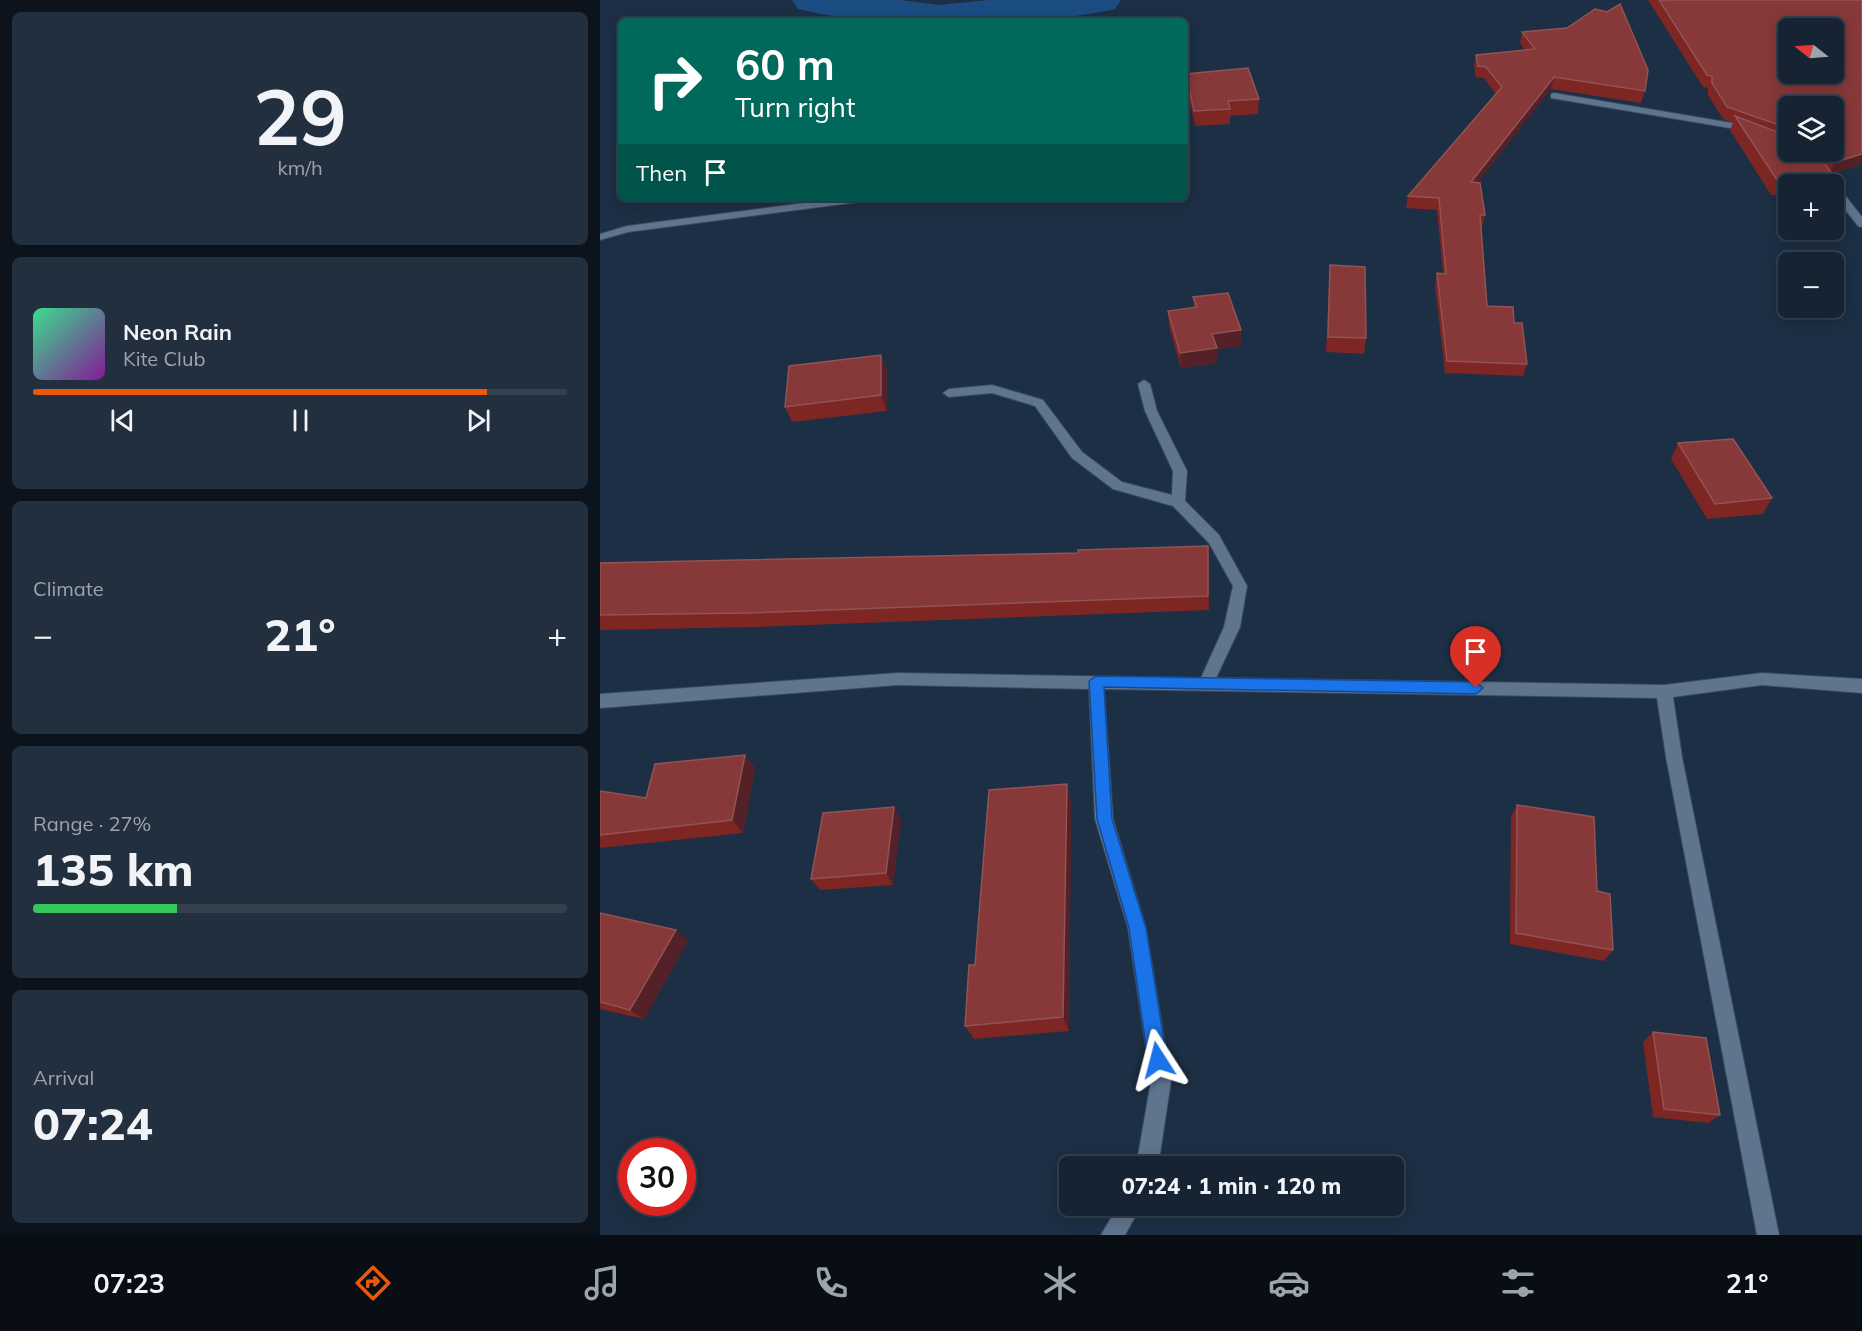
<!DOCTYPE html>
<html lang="en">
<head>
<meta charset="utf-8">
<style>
  body { margin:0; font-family:Mulish,sans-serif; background:#222f3f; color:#f1f3f6; height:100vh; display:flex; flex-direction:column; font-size:22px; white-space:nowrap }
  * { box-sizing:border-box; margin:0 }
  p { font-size:20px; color:#9da4ac }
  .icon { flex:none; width:33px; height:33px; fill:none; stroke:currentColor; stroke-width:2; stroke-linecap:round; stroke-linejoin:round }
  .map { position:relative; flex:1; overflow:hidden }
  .panel { display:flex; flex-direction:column; gap:12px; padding:12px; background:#0c131c; width:600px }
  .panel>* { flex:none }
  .top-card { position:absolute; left:18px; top:18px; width:570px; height:183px; border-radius:9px; box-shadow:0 3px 15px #0003,0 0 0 2px #34404e; background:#00695c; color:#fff; overflow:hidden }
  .needle { width:39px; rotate:287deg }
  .buttons { position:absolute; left:1178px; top:18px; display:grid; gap:12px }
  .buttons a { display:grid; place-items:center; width:66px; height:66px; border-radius:9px; background:#152333; box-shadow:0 3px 15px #0003,0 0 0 2px #34404e; font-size:30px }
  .speed { position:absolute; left:18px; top:1138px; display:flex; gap:12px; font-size:30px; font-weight:700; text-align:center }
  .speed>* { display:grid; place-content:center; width:78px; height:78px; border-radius:50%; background:#152333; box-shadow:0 3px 15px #0003,0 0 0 2px #34404e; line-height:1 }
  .speed .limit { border:9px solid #d22; background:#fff; color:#111 }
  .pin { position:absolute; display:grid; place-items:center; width:51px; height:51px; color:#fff; margin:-62px -26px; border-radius:50% 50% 50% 0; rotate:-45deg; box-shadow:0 0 6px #0007 }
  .pin .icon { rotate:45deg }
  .me { position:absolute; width:66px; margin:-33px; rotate:351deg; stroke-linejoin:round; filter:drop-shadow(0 0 4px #0008) }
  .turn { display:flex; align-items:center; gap:21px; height:126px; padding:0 18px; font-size:27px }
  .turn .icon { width:78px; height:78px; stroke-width:2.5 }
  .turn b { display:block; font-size:42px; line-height:51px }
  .then { display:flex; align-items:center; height:57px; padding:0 18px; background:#0003; gap:12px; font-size:22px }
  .big { font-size:45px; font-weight:800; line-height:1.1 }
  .panel .widget { flex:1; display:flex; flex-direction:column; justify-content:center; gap:9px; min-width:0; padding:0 21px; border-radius:9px; background:#222f3f }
  .panel .dial { align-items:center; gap:0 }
  .dial b { font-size:78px; line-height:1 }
  .song { display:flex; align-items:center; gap:18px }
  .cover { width:72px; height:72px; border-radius:9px; background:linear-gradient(135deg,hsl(150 70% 55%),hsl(290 70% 35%)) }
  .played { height:6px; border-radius:3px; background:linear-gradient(90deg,#ea580c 85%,#34404e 85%) }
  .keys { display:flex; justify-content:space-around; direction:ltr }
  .heat { display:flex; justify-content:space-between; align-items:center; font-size:33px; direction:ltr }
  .charge { height:9px; border-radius:4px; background:linear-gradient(90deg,#34c759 27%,#34404e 0) }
  .trip { position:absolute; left:459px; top:1156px; width:345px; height:60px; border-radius:9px; background:#152333; box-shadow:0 3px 15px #0003,0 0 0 2px #34404e; font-weight:800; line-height:60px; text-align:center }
  .tabs { display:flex; height:96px; justify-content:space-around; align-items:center; background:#080e14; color:#9da4ac }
  .tabs .icon { width:42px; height:42px }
  .tabs .current { color:#ea580c }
  .tabs b { font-size:27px; color:#f1f3f6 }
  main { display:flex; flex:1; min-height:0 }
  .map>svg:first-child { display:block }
</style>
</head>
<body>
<main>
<section class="panel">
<div class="widget dial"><b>29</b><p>km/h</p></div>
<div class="widget">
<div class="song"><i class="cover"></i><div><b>Neon Rain</b><p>Kite Club</p></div></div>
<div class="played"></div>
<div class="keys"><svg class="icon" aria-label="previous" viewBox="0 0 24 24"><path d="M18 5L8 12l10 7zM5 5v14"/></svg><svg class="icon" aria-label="pause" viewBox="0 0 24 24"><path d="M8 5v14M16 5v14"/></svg><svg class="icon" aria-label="next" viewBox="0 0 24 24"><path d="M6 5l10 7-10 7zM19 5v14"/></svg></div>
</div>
<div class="widget"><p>Climate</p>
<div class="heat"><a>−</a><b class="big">21°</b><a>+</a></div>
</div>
<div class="widget"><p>Range · 27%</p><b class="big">135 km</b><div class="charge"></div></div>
<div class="widget"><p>Arrival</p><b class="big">07:24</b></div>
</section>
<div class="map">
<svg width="1262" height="1235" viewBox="0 0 1262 1235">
  <rect width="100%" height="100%" fill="#1c2f44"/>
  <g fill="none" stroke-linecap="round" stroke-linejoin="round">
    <!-- river -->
    <path fill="#1b4d82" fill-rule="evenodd" d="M192,0H300L339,5L389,0H521L515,9C464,21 409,21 356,21C303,21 250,22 198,9Z"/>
    <!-- minor casing -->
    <g stroke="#3a4a5c" stroke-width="2">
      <path id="minor" d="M954,93L1132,123L1188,145V151L1130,128L951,98V94Z
        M1231,184L1237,185L1262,217V227L1258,226L1233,194V184Z
        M242,198H271L266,201L28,232L0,240V234L27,226Z
        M544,380L550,384L557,411L587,471L585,501L619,535L647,586L640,627L616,678L1064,685L1162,673L1262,679V693L1162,685L1073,697L1082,757L1179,1235H1157L1066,757L1057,698L504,689L513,819L546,928L571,1081L558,1167H536L551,1081L528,928L495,819L489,689L298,685L0,708V694L298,673L601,678L624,627L633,586L609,543L573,506L513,489L472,458L435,406L392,393L349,397L343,393L349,389L392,385L443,400L482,452L522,482L572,495L573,471L545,411L538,384Z
        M518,1206H541L525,1235H501Z"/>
    </g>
    <!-- minor -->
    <use href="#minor" fill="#5f748d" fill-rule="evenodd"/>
  </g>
  <!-- wall -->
  <path fill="#7d2623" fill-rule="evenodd" d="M1048,0H1262V164L1231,174L1236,180L1233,186V184H1188V195H1171L1130,130L1133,123L1123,119L1108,95V88L1103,87ZM1188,106L1233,152H1188Z
    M922,32L1045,91L1041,103L951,89L877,183L885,215L882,227H881L887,306L914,323L927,364L923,376L845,373L835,285L837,273H843L837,210L806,208L808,196L896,94L884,78L876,77L874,66L876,55L925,50L920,43Z
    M586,74L659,99L658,114L630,116V124L595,126L587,88Z
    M730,265L766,338L764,354L726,352Z
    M593,297L641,346L617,349V363L581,368L569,326L568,311L594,308Z
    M287,370V411L192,422L185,407Z
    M1078,443L1172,498L1163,514L1107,519L1071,459Z
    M608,546L609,610L157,627L0,630V563L478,553Z
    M145,755L155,768L143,833L0,848V791L46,798Z
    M467,784L471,802L469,1031L374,1039L365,1026L375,965Z
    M917,805L1013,950L1004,961L910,944L911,817Z
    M294,807L301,820L293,885L220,890L211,879Z
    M0,913L76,930L88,941L44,1019L0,1009Z
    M1053,1032L1120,1115L1108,1123L1053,1117L1043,1042Z"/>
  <!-- shaded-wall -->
  <path fill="#532127" d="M954,77L951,89L869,194L871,182Z
    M1262,154V164L1229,174L1236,162Z
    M641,330V346L617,349V363L581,368L580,353L612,334Z
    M281,355L287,370V411L281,395Z
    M145,755L155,768L143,833L132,820Z
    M467,784L471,802L469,1031L463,1017Z
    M294,807L301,820L293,885L286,873Z
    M76,930L88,941L44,1019L30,1010Z"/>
  <!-- building -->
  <path fill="#863938" stroke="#925354" stroke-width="1.5" fill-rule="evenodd" d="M1059,0H1262V154L1236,162L1223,152H1233V106H1188V128L1127,107L1112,83V76L1107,75ZM1188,28H1233V74H1188Z
    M1020,4L1048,70L1045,91L954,77L871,182L880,183L885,215H880L887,306L913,307L914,323H922L927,364L847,361L837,273L846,274L839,198L808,196L902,87L886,67L878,66L876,55L935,49L922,32L967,28L995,9L1007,12Z
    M648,68L659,99L628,101L630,109L594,111L586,74Z
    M1135,116L1188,136V152H1209L1226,165L1236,180H1177Z
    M730,265L765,267L766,338L728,337Z
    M628,293L641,330L612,334L617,348L580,353L568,311L597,307L593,297Z
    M281,355V395L185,407L189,366Z
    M1133,439L1172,498L1115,504L1078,443Z
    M608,546V596L148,613L0,615V563L478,553V550Z
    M145,755L132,820L0,835V791L46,798L55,764Z
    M467,784L463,1017L365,1026L369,965H375L389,790Z
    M917,805L994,817L997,891L1010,894L1013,950L916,933Z
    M294,807L286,873L211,879L223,813Z
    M0,913L76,930L30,1010L0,1002Z
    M1053,1032L1106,1038L1120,1115L1064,1109Z"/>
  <!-- route -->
  <path fill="#1a73e8" stroke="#114b97" stroke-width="1.5" d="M496,676L876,682L883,688L876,694L504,687L512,819L546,928L567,1060L564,1066L558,1069L551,1066L548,1060L529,928L497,819L489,681Z"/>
</svg>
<div class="buttons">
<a><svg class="needle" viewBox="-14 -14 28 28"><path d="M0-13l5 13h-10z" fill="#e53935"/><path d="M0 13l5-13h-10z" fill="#9da4ac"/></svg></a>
<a><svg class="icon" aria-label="layers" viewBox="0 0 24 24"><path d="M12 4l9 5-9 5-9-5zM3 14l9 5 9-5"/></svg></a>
<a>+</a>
<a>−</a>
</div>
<div class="speed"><div class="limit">30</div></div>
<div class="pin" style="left:876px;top:688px;background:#d93025"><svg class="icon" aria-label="arrive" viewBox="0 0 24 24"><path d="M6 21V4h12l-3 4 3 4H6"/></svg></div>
<svg class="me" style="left:558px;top:1060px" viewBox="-20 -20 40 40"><path d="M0-17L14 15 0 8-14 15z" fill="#1a73e8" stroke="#fff" stroke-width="4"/></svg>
<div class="trip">07:24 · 1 min · 120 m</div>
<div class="top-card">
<div class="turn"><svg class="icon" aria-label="right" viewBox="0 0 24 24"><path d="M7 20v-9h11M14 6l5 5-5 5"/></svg><div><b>60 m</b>Turn right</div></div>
<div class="then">Then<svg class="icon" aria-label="arrive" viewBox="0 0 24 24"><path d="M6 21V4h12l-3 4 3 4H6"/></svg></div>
</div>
</div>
</main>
<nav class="tabs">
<b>07:23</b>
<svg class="icon current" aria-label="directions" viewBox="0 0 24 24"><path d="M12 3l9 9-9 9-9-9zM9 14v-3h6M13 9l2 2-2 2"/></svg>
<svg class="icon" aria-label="music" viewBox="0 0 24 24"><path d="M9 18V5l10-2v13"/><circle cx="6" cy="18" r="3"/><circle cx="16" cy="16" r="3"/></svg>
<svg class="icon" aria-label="phone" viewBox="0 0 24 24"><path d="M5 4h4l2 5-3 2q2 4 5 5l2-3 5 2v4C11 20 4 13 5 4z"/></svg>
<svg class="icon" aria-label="climate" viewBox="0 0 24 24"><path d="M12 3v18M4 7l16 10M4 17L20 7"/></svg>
<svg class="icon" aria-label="car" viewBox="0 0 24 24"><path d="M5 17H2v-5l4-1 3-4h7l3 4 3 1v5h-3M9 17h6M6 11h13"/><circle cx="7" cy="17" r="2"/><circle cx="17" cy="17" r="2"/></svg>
<svg class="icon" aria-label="filters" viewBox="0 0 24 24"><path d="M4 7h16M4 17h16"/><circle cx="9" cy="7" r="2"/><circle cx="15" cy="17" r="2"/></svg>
<b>21°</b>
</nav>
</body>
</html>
